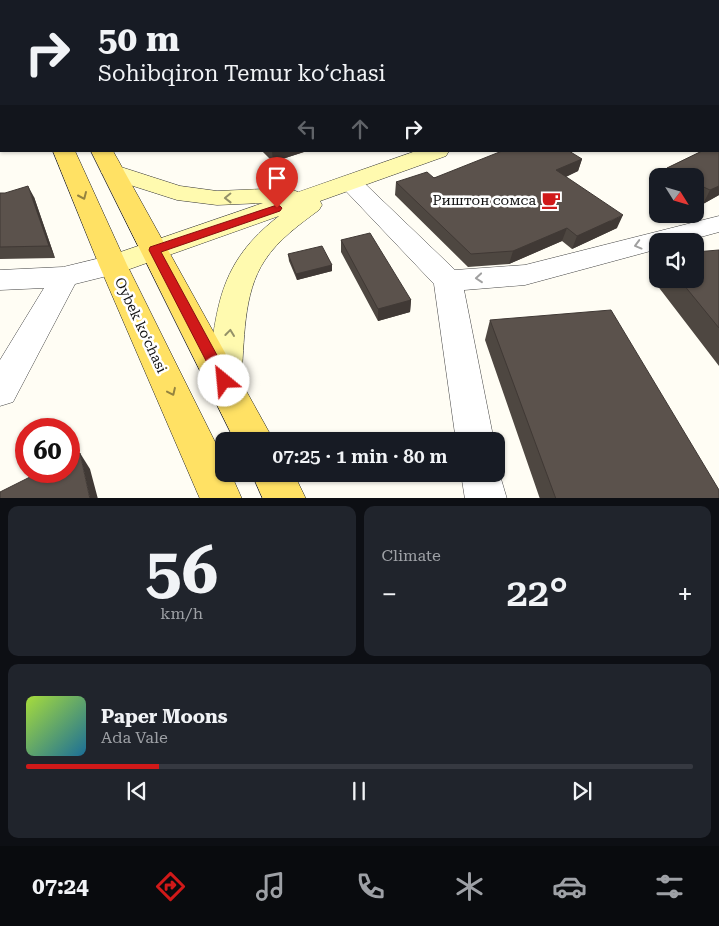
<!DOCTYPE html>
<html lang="en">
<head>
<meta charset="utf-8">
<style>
  body { margin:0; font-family:"Roboto Serif",serif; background:#20242c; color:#f1f3f6; height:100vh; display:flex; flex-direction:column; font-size:19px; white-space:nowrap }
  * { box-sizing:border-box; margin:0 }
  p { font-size:16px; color:#9ea1a6 }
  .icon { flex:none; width:28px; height:28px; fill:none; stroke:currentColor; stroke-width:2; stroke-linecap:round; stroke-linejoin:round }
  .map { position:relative; height:498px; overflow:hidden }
  .drawer { display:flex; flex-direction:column; gap:8px; padding:8px; background:#0d0f14; flex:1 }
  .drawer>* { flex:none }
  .top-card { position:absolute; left:0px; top:0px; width:720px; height:152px; box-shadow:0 1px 4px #0004; background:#171b24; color:#f1f3f6; overflow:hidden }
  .needle { width:32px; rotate:127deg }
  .fabs { position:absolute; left:649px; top:168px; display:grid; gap:10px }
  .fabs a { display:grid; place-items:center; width:55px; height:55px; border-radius:10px; background:#171b24; box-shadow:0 1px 4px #0004; font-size:25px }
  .speed { position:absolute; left:15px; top:418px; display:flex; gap:10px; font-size:25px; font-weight:700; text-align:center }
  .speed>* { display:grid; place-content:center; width:65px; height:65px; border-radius:50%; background:#171b24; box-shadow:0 1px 4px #0004; line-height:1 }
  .speed .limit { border:8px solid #d22; background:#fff; color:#111 }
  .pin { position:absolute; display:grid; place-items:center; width:42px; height:42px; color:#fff; margin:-51px -21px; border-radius:50% 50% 50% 0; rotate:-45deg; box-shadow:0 0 5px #0007 }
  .pin .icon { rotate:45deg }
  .me { position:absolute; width:55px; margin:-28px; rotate:332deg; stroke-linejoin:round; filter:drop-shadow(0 0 4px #0008) }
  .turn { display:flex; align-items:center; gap:18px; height:105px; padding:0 15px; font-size:22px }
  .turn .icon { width:65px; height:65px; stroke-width:2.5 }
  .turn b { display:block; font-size:35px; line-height:42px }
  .lanes { display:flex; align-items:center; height:48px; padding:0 15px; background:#0003; justify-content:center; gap:25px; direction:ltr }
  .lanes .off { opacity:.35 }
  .big { font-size:38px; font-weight:600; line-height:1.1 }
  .drawer .card { flex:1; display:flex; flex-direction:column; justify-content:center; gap:8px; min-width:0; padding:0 18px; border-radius:10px; background:#20242c }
  .drawer .dial { align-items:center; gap:0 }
  .dial b { font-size:65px; line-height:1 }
  .song { display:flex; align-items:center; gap:15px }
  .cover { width:60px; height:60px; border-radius:8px; background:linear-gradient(135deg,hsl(80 70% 55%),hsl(200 70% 35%)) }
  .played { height:5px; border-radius:2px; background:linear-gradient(90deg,#d01919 20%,#363941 20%) }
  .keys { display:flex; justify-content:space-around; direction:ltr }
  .heat { display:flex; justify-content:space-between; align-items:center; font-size:28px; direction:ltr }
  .drawer .tiles { flex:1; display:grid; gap:8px; grid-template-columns:1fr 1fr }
  .card:last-child { grid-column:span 2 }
  .trip { position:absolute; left:215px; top:432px; width:290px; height:50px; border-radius:10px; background:#171b24; box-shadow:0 1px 4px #0004; font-weight:600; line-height:50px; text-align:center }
  .dock { display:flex; height:80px; justify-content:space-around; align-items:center; background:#090b0e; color:#9ea1a6 }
  .dock .icon { width:35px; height:35px }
  .dock .current { color:#d01919 }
  .dock b { font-size:22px; color:#f1f3f6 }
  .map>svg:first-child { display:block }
</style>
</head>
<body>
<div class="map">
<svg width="719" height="499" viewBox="0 0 719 499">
  <rect width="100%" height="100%" fill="#fffdf4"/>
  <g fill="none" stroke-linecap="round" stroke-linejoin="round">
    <!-- street casing -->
    <g stroke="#444" stroke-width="1">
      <path id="street" d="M0,44H1V54H0Z
        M351,176L359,178L455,270L525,265L719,216V232L686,241H658V249L525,285L464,290L494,441H456L434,284L343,188L339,183L343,178Z
        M113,255L123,258L127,265L123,272L75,284L13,402L0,406V360L44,288L0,290V270L63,267Z
        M496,462L507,499H465L461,474H496Z"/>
    </g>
    <!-- secondary casing -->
    <g stroke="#333" stroke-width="1">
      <path id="secondary" d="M416,151H449L446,156L320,201L322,205L319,210C300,224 278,240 265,260C242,294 245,342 241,381L236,392L224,396L212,392L207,381C217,308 217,264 279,216L113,275L103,272L99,265L103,258L263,203L217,205L177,200L105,177L101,172L105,167L113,165L121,167L180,186L217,191L288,188L298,192Z"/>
    </g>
    <!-- primary casing -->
    <g stroke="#222" stroke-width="1">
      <path id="primary" d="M14,0H28V1H14Z
        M53,151H75L127,265L224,460V474H231L242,499H200L99,265Z
        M91,151H113L274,441H235Z
        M252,474H294L306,499H263Z"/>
    </g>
    <!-- highway casing -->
    <g stroke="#222" stroke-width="1">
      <path id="highway" d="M0,6H1V14H0Z"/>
    </g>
    <!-- street -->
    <use href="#street" fill="#fff" fill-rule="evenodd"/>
    <!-- secondary -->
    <use href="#secondary" fill="#fffaaf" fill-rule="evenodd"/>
    <!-- primary -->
    <use href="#primary" fill="#ffe164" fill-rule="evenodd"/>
    <!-- highway -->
    <use href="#highway" fill="#ffaa52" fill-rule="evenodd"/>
  </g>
  <!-- wall -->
  <path fill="#4e4741" d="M203,0H709L713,1H204Z
    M719,143V195L703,204L695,200V176H664L667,168L702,151H719Z
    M262,151H307L273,162Z
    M582,159L578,171L566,177L617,228L572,249L562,241L509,264L468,267L395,195L396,182Z
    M0,193L34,197L55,258L0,259Z
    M341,240L411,300L410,312L378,321L341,252Z
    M719,250V366L650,276L658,261V279H695Z
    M288,254L332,265V271L297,280L289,261Z
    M490,320L719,499H540L485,340Z"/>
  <!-- shaded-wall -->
  <path fill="#403935" d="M510,0H520V1H504Z
    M272,151H307L273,162Z
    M582,159L578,171L552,183L556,170Z
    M28,186L34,197L55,258L49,246Z
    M719,186V195L703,204L710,190Z
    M623,215L617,228L572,249L577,236Z
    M567,228L562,241L509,264L513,251Z
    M332,265V271L297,280L296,274Z
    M411,300L410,312L378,321V309Z
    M80,453L90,469L98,499H90Z"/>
  <!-- building -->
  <path fill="#5b524c" stroke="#403935" d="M47,0H81V1H47Z
    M217,0H510L504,1H219Z
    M527,0H709L713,1H530Z
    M719,143V186L710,190L695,183V176H683L667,168L702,151H719Z
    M502,151H569L582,159L556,170L623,215L577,236L567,228L513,251L471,254L396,182L427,172L434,178Z
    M28,186L49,246L0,247V193H5Z
    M370,233L411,300L378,309L341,240Z
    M322,246L332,265L296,274L288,254Z
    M719,250V328L679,279H695V252Z
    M611,310L719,490V499H556L490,320Z
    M80,453L90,499H0V492L42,471H69V459Z"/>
  <!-- one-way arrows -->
  <defs><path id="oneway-chevron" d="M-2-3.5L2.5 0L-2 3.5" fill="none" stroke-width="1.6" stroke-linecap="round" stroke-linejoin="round" transform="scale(1.25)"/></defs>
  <g stroke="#94833f">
    <use href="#oneway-chevron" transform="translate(83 196) rotate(66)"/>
    <use href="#oneway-chevron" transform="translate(172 392) rotate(65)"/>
  </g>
  <g stroke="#949168">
    <use href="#oneway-chevron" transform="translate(228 198) rotate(179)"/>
    <use href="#oneway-chevron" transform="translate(230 333) rotate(-83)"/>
  </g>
  <g stroke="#a0a0a0">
    <use href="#oneway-chevron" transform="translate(638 245) rotate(165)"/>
    <use href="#oneway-chevron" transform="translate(479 278) rotate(175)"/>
  </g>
  <!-- route -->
  <path fill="#d01919" stroke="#871010" d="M277,205L280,206L282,208L280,211L161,252L231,381L229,386L224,387L219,386L149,250L150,247Z"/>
  <!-- icons -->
  <defs>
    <g id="cafe-bare" transform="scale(1.5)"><path d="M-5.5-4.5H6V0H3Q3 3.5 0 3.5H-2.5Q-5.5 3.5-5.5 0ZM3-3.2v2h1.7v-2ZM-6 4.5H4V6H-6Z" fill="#d01919" stroke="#fff" stroke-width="2.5" paint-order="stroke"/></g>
  </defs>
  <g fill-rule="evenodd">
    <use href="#cafe-bare" x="551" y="200"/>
  </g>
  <g text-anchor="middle" stroke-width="5" stroke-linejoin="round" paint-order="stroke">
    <!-- poi labels -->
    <g font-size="14" fill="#111" stroke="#fff" text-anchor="end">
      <text x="536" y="205">Риштон сомса</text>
    </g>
    <!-- street labels -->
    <g font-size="14" fill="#111" stroke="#fff">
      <text transform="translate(141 325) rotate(65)" y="5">Oybek ko‘chasi</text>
    </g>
  </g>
</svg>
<div class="fabs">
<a><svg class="needle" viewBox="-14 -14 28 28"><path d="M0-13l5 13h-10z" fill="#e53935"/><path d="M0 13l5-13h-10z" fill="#9ea1a6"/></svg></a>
<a><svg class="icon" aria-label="sound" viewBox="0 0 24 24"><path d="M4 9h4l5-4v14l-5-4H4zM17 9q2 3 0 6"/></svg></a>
</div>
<div class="speed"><div class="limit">60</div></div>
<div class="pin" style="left:277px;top:208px;background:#d93025"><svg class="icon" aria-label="arrive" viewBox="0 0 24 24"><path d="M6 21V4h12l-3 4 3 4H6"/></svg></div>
<svg class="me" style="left:224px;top:381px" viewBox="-20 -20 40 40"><circle r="19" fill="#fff"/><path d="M0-13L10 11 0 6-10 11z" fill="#d01919"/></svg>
<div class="trip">07:25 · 1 min · 80 m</div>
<div class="top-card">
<div class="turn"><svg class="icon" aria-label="right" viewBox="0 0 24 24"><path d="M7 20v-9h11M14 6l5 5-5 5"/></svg><div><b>50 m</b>Sohibqiron Temur koʻchasi</div></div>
<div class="lanes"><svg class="icon off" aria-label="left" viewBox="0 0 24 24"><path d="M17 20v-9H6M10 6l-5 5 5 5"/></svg><svg class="icon off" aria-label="ahead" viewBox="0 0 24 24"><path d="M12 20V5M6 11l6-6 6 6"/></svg><svg class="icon" aria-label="right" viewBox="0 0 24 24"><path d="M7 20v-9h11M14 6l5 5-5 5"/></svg></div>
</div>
</div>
<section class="drawer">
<div class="tiles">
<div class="card dial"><b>56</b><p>km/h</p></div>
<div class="card"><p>Climate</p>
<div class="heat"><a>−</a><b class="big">22°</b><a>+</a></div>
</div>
<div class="card">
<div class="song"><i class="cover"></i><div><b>Paper Moons</b><p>Ada Vale</p></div></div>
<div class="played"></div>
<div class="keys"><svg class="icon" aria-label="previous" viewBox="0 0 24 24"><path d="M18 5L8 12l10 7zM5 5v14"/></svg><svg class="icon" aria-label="pause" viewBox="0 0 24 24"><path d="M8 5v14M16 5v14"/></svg><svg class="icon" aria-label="next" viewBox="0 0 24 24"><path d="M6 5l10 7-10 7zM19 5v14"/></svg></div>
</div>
</div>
</section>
<nav class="dock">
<b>07:24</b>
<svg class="icon current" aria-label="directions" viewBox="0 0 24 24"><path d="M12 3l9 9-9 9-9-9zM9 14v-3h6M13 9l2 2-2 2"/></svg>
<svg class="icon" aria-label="music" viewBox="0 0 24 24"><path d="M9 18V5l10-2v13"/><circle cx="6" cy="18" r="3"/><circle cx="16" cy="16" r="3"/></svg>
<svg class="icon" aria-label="phone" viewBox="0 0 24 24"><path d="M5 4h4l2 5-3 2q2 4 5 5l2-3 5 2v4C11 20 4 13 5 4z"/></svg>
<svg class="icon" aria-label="climate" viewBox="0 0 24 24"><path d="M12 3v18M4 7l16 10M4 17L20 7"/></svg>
<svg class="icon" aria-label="car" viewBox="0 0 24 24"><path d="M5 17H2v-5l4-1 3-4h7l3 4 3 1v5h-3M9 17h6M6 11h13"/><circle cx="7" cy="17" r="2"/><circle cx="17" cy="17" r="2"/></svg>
<svg class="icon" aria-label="filters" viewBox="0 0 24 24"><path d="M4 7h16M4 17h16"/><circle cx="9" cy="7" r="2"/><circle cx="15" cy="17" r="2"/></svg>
</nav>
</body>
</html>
